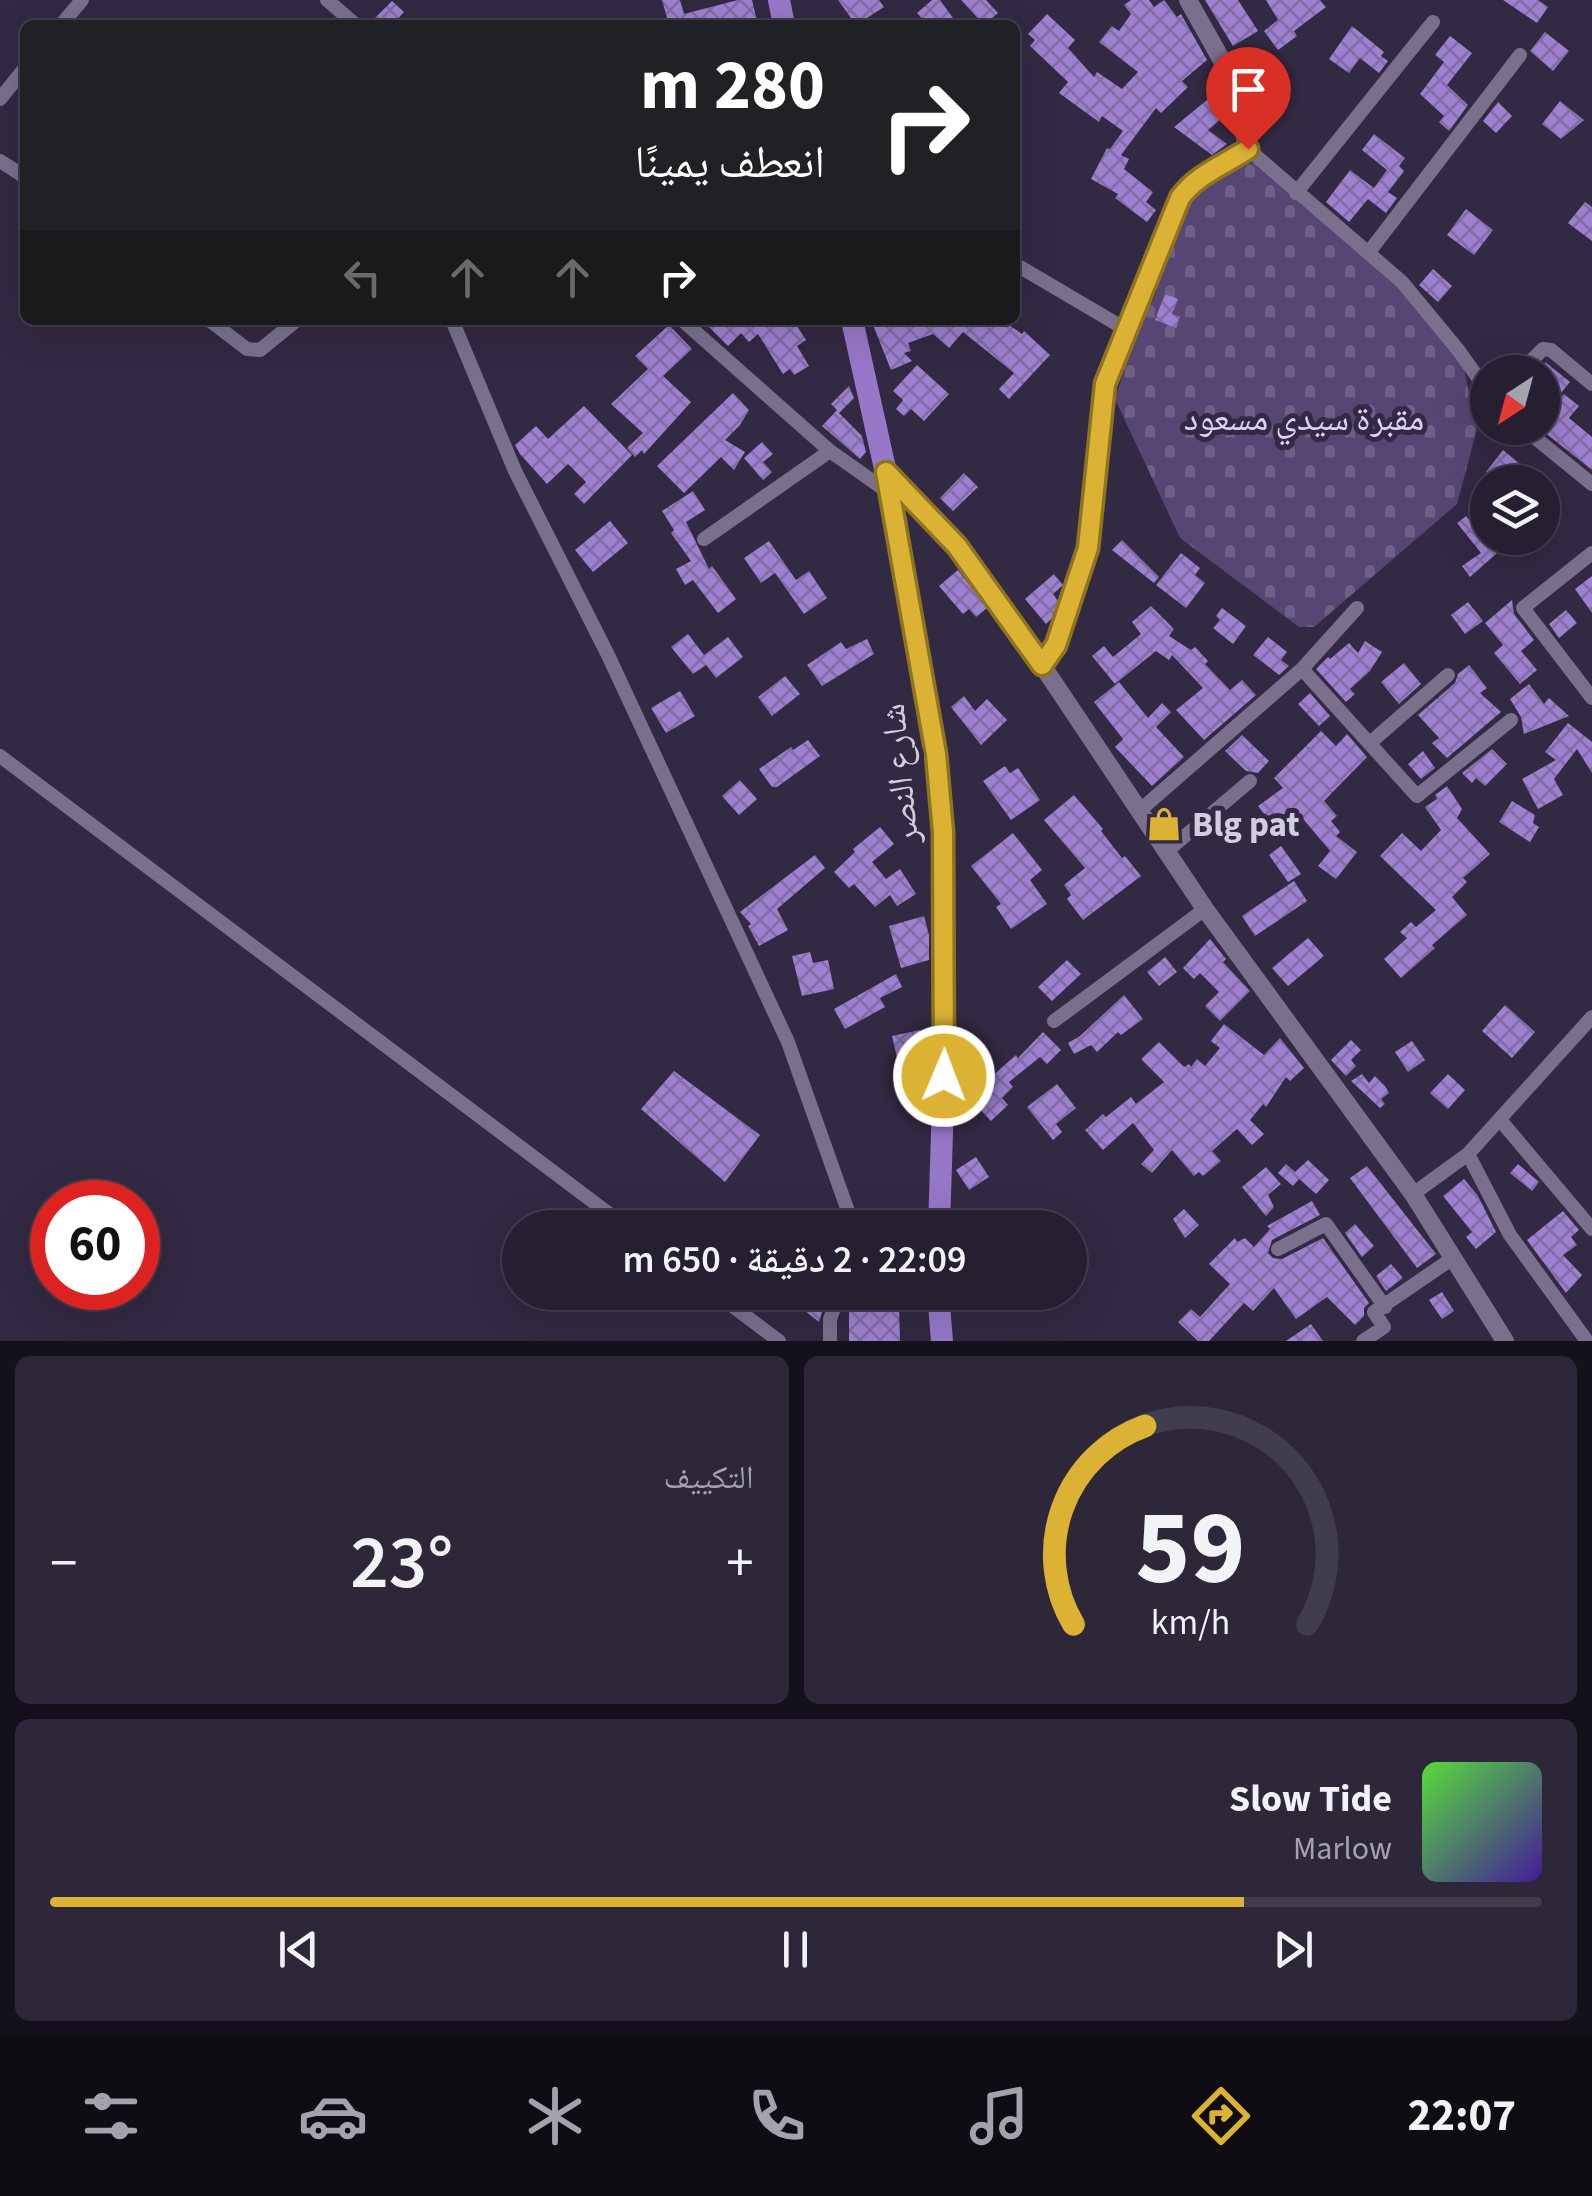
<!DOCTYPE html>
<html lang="ar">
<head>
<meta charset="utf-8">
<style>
  body { margin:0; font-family:"Source Sans 3","Noto Naskh Arabic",sans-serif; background:#2e273a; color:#f1f3f6; direction:rtl; height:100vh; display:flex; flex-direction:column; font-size:38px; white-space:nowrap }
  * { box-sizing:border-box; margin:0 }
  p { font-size:32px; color:#a4a2ac }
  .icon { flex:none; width:55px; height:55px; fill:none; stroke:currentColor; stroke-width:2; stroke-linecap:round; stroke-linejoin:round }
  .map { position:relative; height:1341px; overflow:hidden; direction:ltr }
  .panel { display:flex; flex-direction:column; gap:15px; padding:15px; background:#15111c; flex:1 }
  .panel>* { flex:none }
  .guide { position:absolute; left:20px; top:20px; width:1000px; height:305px; border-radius:15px; box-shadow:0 10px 40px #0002,0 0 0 2px #423d4d; direction:rtl; background:#202124; color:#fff; overflow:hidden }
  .needle { width:65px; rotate:216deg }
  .controls { position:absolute; left:1470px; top:355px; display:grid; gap:20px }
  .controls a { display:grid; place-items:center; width:90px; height:90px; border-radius:50%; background:#261f32; box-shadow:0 10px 40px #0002,0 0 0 2px #423d4d; font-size:50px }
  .speed { position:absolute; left:30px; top:1180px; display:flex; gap:20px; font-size:50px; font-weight:700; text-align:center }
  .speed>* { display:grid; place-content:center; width:130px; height:130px; border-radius:50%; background:#261f32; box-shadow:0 10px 40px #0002,0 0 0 2px #423d4d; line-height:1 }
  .speed .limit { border:15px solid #d22; background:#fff; color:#111 }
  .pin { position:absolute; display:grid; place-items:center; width:85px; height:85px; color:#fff; margin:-102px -42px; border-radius:50% 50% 50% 0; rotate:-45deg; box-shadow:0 0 10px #0007 }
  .pin .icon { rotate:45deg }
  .me { position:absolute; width:110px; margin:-55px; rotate:1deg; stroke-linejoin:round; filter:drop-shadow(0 0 8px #0008) }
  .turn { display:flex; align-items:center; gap:35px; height:210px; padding:0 30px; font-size:45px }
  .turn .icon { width:130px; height:130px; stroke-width:2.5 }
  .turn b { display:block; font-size:70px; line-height:85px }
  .lanes { display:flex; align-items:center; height:95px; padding:0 30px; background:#0003; justify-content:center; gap:50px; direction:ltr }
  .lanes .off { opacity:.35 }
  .big { font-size:75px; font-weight:600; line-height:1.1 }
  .panel .card { flex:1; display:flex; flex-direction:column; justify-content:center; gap:15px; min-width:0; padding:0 35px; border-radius:15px; background:#2e273a }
  .panel .dial { align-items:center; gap:0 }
  .dial svg { height:260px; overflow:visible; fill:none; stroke:#423d4d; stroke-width:7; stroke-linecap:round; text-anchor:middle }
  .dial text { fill:#f1f3f6; stroke:none }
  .song { display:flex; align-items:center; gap:30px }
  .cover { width:120px; height:120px; border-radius:15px; background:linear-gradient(135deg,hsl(110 70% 55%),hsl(260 70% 35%)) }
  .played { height:10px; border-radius:5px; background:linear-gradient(90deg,#dbb233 80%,#423d4d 80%) }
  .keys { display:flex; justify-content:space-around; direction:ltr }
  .heat { display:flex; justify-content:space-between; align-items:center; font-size:55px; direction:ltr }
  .panel .tiles { flex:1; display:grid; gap:15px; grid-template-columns:1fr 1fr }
  .card:last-child { grid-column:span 2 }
  .trip { position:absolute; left:502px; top:1210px; width:585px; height:100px; border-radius:50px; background:#261f32; box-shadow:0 10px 40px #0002,0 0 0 2px #423d4d; font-weight:600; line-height:100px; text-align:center; direction:rtl }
  .dock { display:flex; height:160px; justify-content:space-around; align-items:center; background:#0f0c14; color:#a4a2ac }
  .dock .icon { width:70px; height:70px }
  .dock .active { color:#dbb233 }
  .dock b { font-size:45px; color:#f1f3f6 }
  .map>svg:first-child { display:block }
</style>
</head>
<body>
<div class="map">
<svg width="1592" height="1341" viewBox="0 0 1592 1341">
  <defs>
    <pattern id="cemetery-stones" width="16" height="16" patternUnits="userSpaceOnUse" patternTransform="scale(2.5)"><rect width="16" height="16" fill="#574574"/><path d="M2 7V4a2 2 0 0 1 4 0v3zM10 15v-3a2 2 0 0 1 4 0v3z" fill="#6e5f87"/></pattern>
    <pattern id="building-cross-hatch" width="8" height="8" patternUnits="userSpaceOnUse" patternTransform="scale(2.5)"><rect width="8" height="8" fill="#9d80cf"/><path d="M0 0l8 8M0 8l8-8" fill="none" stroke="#816ca5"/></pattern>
  </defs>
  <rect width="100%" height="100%" fill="#322942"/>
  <!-- cemetery -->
  <path fill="url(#cemetery-stones)" d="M1232,163H1263L1363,242L1461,355L1477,429L1457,504L1314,627H1299L1180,538L1115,399L1132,345L1156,293L1167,239L1189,191Z"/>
  <!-- building -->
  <path fill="url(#building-cross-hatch)" d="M662,0H680L684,14L738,0H752L758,25H657V21L667,18Z
    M838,0H879L884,7L856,25Z
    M932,0H940L958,25H928L917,13Z
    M961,0H986L998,13L984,25Z
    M1131,0H1149L1154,7L1164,0L1177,17L1181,14L1207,60L1182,81L1188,87L1161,113L1156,108L1121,155L1129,159L1124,169L1153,192L1146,202L1156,210L1147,222L1115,198L1118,194L1091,179L1107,148L1110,149L1123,131L1102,116L1099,122L1059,93L1068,82L1030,46L1035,40L1028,34L1047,14L1075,40L1068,48L1094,77L1097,72L1122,89L1138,72L1099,42L1112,26L1119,31L1131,14L1124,5Z
    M1205,0H1238L1258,31L1233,46Z
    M1266,0H1320L1326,7L1294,31L1297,36L1278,50L1264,31L1278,20Z
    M1503,0H1538L1548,7L1537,23Z
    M392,1L404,12L392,25H368Z
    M1352,26L1384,52L1381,56L1388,61L1379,73L1360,58L1349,73L1329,59Z
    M1545,32L1569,51L1553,71L1530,51Z
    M1450,36L1472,53L1447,85L1468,105L1449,131L1439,122L1444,116L1420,94L1444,62L1435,55Z
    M1218,91L1226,115L1208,130L1227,144L1212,155L1174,127Z
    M1560,101L1584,120L1561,139L1542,124Z
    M1498,102L1512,116L1496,133L1483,121Z
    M1374,134L1405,158L1399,166L1404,171L1388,192L1397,198L1386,213L1368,199L1349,222L1326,202L1350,170L1374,188L1387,170L1362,150Z
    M1585,202L1592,207V241L1568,223Z
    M1466,209L1493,230L1474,255L1447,235Z
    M1433,269L1452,286L1438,302L1419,285Z
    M1165,294L1178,299L1172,314L1180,317L1176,328L1155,320Z
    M702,320H793L806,340L797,346L809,366L794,375L790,369L783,374L758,334L749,342L741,333L728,346Z
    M871,320H1002L1022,334L1024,331L1050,355L1009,399L999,389L1014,373L963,332L949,348L933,334L908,343L911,351L904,353L912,361L891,370Z
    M669,325L692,349L663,376L691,402L644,454L642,450L635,457L627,448L643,433L611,404L648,369L635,356Z
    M1545,362L1570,382L1557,398L1542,387Z
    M917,365L949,394L924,421L911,409L904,416L896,409L903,400L893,391Z
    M849,386L854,398L839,413L862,436L866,452L860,459L822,426L837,410L831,404Z
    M733,393L749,410L740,425L725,440L745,452L734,470L721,457L684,493L657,466Z
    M1564,394L1579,406L1569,418L1592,437V470L1539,428H1542V421Z
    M584,406L632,455L584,504L574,494L586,482L568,464L547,484L520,454L515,445L536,426L548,439Z
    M762,442L773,454L763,462L772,472L763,480L744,458Z
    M1503,450L1520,464L1505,482H1499L1486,472Z
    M964,473L978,487L953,511L940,498Z
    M693,491L705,510L686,522L709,569L712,566L736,599L718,613L693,580L685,585L676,569L691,561L671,533L674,530L662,511Z
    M1466,516L1490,546L1501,539L1506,545L1470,577L1462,566L1481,553L1457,523Z
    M610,521L628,543L593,572L575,550Z
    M1122,540L1159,577L1154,583L1112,550Z
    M769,541L796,580L809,571L827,598L804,614L775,573L761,583L744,558Z
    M1181,553L1200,568L1195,575L1205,583L1186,608L1156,585Z
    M958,570L987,608L976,617L969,609L963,614L939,586Z
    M1054,574L1063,585L1053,594L1058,601L1052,618L1046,624L1025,599Z
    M1592,576V613L1575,589Z
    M1512,600L1514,614L1534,640L1521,651L1537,670L1520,684L1494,653L1503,645L1485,623Z
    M1468,602L1483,621L1465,634L1451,615Z
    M1151,606L1174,629L1169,636L1191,650L1195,647L1208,661L1205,664L1230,690L1242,680L1256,695L1204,740L1176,710L1203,688L1172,655L1169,660L1156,651L1115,684L1092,656L1104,646L1113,657L1141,634L1132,622Z
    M1222,608L1246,626L1233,644L1213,628L1220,620L1216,616Z
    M1566,610L1577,623L1559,638L1549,624Z
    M688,634L704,655L728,637L743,657L716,678L706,665L693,674L671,647Z
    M1268,637L1287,652L1281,660L1289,666L1279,675L1253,655Z
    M867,639L874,654L822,686L807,665L841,642L846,649Z
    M1365,641L1382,652L1370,671L1350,689L1355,694L1346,702L1316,669L1328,657L1330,659L1349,643L1358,653Z
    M1404,663L1421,684L1399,704L1381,682Z
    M1469,665L1487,688L1480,693L1501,712L1447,758L1432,743L1439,738L1418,715L1455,683L1458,674Z
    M785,676L800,694L772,716L758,697Z
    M1119,682L1148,718L1162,703L1171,712L1156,727L1184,757L1152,786L1115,747L1123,739L1094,702Z
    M1529,684L1544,704L1549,698L1569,716L1524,734L1521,717L1510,699Z
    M680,691L695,716L666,733L651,708Z
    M1310,693L1330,716L1319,726L1298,704Z
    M964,696L975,711L987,699L1007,720L981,745L951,707Z
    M1568,723L1592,742V773L1577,749L1554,779L1563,795L1538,809L1522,779L1556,760L1545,752Z
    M1321,731L1336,746L1347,734L1367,757L1324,801L1337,816L1331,821L1340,832L1336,836L1357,852L1336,879L1318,866L1330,851L1299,814L1277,831L1258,806L1283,788L1274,778Z
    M1242,735L1269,761L1258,773L1246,771L1225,751Z
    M808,740L820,756L777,787H772L759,769L791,747L793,750Z
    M1492,749L1507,764L1485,786L1476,778L1472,783L1462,773Z
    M1423,751L1435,768L1421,779L1408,764Z
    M1005,766L1010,773L1018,768L1040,800L1011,820L983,781Z
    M740,780L757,799L739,815L722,796Z
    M1447,786L1462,809L1457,818L1490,854L1463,878L1467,882L1452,897L1467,915L1432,945L1435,948L1401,978L1384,959L1407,938L1400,932L1411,922L1416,927L1436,910L1380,856L1402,833L1421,851L1441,830L1425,807L1437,799L1435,795Z
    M1074,795L1103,829L1101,831L1122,858L1125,856L1141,876L1083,920L1067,899L1071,895L1064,885L1085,868L1044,820Z
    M1512,801L1535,815L1533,823L1539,827L1530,842L1499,822Z
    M880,827L894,844L872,862L886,879L900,869L916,894L897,906L890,895L875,907L854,884L849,888L834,872L855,852L853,849Z
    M1013,833L1042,870L1030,880L1047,904L1011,929L996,907L1001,904L971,866Z
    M1281,846L1301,874L1288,882L1269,855Z
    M815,855L825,868L777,909L788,930L759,946L748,926L751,924L740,912Z
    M1294,881L1307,901L1255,936L1242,916Z
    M924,916L929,935V960L901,968L889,926Z
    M1308,938L1324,956L1288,986L1272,968Z
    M1210,939L1226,959L1223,962L1250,991L1220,1021L1205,1006L1219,992L1200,973L1194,979L1183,968Z
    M810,952L813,963L828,960L834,989L802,996L792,956Z
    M1165,957L1177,972L1159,986L1147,972Z
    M1067,960L1081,974L1052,1001L1038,987Z
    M896,974L902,987L880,998L885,1007L845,1029L834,1009Z
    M1124,995L1143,1019L1121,1035L1118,1032L1097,1052L1091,1045L1074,1054L1068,1043L1080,1036Z
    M1505,1005L1535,1032L1512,1058L1482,1031Z
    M1224,1024L1264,1055L1280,1038L1304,1068L1290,1081L1286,1077L1266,1107L1263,1104L1250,1120L1264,1134L1252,1145L1237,1129L1212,1151L1221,1161L1203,1176L1199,1172L1194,1176L1172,1150L1152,1173L1141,1164L1154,1150L1133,1123L1103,1150L1085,1130L1103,1114L1106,1117L1131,1097L1136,1104L1164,1082L1141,1059L1159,1042L1184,1067L1189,1064L1191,1067L1197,1059L1205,1066L1220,1048L1211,1041Z
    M920,1030L926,1056L898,1062L892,1036Z
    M1043,1032L1061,1050L1047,1064L1040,1057L1009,1082L1013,1087L1002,1098L1008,1105L991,1121L976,1105L988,1094L981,1086L1016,1055L1018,1058Z
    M1351,1040L1361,1050L1351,1060L1356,1066L1346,1076L1331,1060Z
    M1412,1041L1425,1060L1408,1072L1395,1052Z
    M674,1071L760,1135L725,1182L641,1109Z
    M1362,1074L1369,1083L1375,1076L1385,1086L1389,1093L1381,1099L1385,1104L1380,1108L1351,1081Z
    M1448,1074L1465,1090L1448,1109L1430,1093Z
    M1057,1084L1076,1108L1056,1124L1062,1132L1053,1140L1027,1107Z
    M976,1157L989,1177L969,1190L956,1170Z
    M1308,1160L1329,1180L1316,1194L1299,1179L1293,1186L1278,1173L1286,1164L1295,1172Z
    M1518,1164L1539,1182L1532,1191L1510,1173Z
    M1367,1166L1436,1254L1417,1268L1350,1178Z
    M1266,1167L1281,1184L1268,1195L1274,1207L1266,1216L1242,1187Z
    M1464,1179L1478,1196L1496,1232L1476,1249L1466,1237L1472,1232L1443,1196Z
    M1312,1201L1320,1215L1272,1240L1268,1253L1273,1258L1282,1259L1323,1238L1369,1303L1364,1308V1316L1355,1325L1327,1297L1296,1319L1274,1288L1253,1311L1244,1303L1209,1341H1198L1178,1322L1191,1309L1200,1317L1230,1284L1209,1264L1235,1238L1237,1242L1245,1238L1254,1247L1270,1229L1267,1226Z
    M1184,1209L1199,1225L1185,1238L1173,1219Z
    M1563,1211L1579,1230L1571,1237L1577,1245L1563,1255L1582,1275L1566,1293L1527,1240Z
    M1355,1224L1374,1246L1362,1257L1345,1233Z
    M1391,1264L1403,1278L1386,1291L1376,1276Z
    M895,1292H923L924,1300L899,1307L900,1341H849V1305L856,1306V1293Z
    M1442,1292L1454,1311L1442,1319L1429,1300Z
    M813,1293L825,1302L819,1322L801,1308Z
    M1311,1324L1323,1341H1286Z"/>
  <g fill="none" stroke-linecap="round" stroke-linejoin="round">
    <!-- minor -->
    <path stroke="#7a708d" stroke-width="14" d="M327,0L356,25
      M61,25L82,0
      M0,99L25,68
      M1248,149L1402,282L1459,351L1488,392
      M0,161L25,177
      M1296,193L1433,22
      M1369,252L1520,55
      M1020,267L1127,330
      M209,320L247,349L260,350L297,320
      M452,320L515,471L608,655L788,1042L854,1228
      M682,320L830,451L888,492
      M1520,372L1543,349L1551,350L1592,384
      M1523,428L1592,484
      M704,539L830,451
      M1592,553L1523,608L1592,698
      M1302,669L1417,796L1511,720
      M1371,742L1448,675
      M0,756L628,1228
      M1138,812L1302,669L1357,608
      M1166,852L1250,781
      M1054,1021L1205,909
      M1501,1121L1592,1229
      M1468,1154L1510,1235L1587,1341
      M1413,1194L1468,1154L1592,1017
      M1278,1249L1326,1224L1385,1307
      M714,1292L779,1341
      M830,1341V1319L840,1292
      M1363,1341L1384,1327L1374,1312L1453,1258"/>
    <!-- tertiary -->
    <path stroke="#7a708d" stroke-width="18" d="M886,473L957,545L1042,665L1205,909L1413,1194L1505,1341
      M1042,665L1057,645L1088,548L1105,384L1179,198L1192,181L1248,149L1229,73L1188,0"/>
    <!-- primary -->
    <path stroke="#9777c8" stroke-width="22" d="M779,0L784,25
      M852,320L886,473L936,754L943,832L945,1037L939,1228
      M938,1292L942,1341"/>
  </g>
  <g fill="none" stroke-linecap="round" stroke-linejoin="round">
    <!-- route casing -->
    <g stroke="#8e7421" stroke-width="25">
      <path id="route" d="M944,1076L943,832L936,754L886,472L957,546L1042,665L1056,645L1088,548L1105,384L1180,198C1196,175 1224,165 1248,149"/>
    </g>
    <!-- route -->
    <use href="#route" stroke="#dbb233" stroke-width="18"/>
  </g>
  <!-- icons -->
  <defs>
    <g id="shop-bare" transform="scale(2.7)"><path d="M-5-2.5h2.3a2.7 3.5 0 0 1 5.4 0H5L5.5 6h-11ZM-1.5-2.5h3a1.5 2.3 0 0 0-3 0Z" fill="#dbb233" stroke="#322942" stroke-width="2.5" paint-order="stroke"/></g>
  </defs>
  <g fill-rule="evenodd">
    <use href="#shop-bare" x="1164" y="824"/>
  </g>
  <g text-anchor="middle" stroke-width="10" stroke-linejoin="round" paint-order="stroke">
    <!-- park labels -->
    <g font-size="35" fill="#ded0fa" stroke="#322942">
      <text x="1304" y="430">مقبرة سيدي مسعود</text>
    </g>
    <!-- street labels -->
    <g font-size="35" fill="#d3cedf" stroke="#322942">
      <text transform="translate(899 774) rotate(-96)" y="12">شارع النصر</text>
    </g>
    <!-- poi labels -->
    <g font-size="35" font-weight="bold" fill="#d3cedf" stroke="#322942" text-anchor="start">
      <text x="1192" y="836">Blg pat</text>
    </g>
  </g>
</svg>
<div class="controls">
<a><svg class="needle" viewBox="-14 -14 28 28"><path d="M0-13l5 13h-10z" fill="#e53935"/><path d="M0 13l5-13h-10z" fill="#a4a2ac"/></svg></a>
<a><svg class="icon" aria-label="layers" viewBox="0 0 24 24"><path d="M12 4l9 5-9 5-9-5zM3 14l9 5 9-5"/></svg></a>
</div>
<div class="speed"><div class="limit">60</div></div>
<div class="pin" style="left:1248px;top:149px;background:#d93025"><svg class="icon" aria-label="arrive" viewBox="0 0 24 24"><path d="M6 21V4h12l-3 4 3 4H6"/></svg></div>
<svg class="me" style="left:944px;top:1076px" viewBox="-20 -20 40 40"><circle r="17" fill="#dbb233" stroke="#fff" stroke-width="3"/><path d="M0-11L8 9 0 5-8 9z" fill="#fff"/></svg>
<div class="trip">22:09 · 2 دقيقة · 650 m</div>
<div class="guide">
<div class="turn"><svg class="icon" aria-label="right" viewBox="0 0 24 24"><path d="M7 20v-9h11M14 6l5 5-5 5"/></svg><div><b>280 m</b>انعطف يمينًا</div></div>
<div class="lanes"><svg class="icon off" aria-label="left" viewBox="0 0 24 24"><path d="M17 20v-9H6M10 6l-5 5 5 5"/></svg><svg class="icon off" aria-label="ahead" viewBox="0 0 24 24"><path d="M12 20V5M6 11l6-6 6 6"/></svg><svg class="icon off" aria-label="ahead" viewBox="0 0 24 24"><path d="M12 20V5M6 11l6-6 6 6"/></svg><svg class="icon" aria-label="right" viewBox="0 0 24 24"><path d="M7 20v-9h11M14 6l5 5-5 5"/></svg></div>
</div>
</div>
<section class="panel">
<div class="tiles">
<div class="card dial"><svg viewBox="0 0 100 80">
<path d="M14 69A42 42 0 1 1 86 69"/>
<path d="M14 69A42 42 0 0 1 36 8" stroke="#dbb233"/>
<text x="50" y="56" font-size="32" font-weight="700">59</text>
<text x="50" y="72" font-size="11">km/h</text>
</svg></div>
<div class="card"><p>التكييف</p>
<div class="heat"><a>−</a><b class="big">23°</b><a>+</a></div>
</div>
<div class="card">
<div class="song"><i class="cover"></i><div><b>Slow Tide</b><p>Marlow</p></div></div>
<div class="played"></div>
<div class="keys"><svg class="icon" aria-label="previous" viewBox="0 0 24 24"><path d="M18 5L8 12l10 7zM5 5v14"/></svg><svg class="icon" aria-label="pause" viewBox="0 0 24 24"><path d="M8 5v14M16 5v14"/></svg><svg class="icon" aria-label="next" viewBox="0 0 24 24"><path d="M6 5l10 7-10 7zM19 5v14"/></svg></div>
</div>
</div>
</section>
<nav class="dock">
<b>22:07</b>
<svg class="icon active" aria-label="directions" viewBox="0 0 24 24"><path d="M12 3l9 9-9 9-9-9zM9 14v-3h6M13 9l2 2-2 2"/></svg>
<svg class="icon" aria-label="music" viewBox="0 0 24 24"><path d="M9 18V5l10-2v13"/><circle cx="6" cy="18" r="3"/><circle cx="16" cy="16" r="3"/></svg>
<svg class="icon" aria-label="phone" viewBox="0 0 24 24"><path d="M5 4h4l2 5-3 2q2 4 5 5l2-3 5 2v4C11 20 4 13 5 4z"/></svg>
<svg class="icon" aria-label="climate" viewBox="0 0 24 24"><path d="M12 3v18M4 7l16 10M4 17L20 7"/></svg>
<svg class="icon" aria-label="car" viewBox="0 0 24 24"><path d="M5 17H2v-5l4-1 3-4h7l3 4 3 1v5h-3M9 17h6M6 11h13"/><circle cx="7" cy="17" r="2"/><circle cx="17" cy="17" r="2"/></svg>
<svg class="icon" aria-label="filters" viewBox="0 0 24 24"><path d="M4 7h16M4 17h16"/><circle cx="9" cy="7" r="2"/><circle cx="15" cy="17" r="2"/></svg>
</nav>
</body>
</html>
